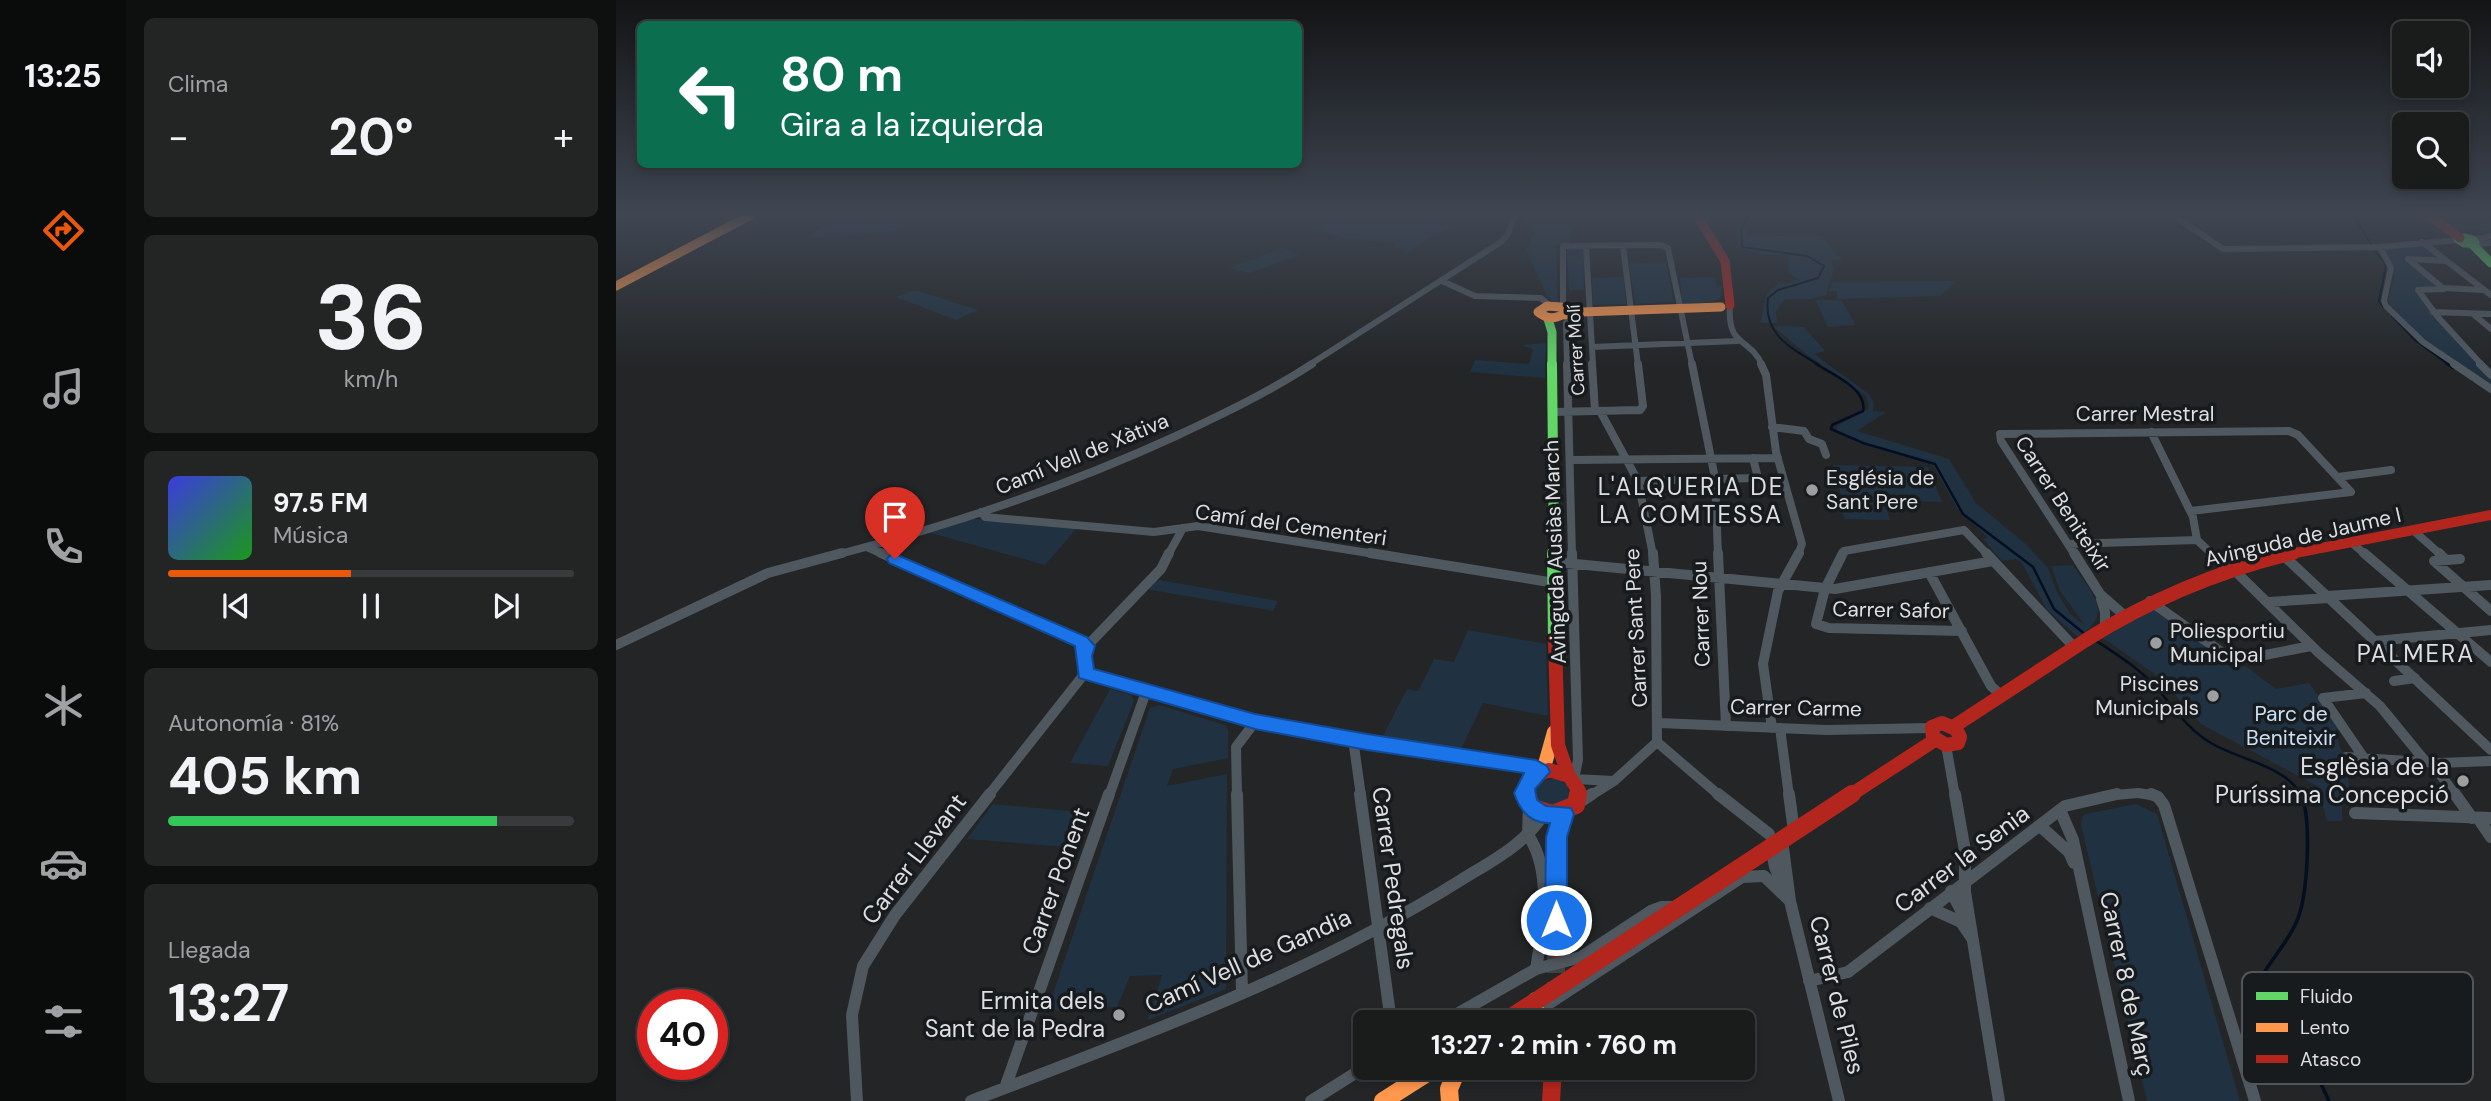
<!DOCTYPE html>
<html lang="es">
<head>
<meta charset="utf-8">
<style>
  body { margin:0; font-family:"DM Sans",sans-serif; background:#232525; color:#f1f3f6; height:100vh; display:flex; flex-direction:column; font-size:26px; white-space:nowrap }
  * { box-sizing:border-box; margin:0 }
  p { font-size:23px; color:#9fa1a3 }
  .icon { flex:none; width:38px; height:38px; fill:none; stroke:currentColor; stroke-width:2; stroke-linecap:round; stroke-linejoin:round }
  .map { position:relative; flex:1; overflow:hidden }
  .drawer { display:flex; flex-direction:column; gap:18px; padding:18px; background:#0e0f0f; width:490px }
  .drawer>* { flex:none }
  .banner { position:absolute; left:21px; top:21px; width:665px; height:147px; border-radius:10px; box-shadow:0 4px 10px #0003,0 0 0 2px #383a3b; background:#0b6e4f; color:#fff; overflow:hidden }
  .fabs { position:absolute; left:1776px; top:21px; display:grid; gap:14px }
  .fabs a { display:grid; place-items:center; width:77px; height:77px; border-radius:10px; background:#1a1c1c; box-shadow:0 4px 10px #0003,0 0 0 2px #383a3b; font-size:35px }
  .speed { position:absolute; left:21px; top:989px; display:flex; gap:14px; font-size:35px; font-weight:700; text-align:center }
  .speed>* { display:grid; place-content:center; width:91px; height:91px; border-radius:50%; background:#1a1c1c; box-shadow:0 4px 10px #0003,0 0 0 2px #383a3b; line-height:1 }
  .speed .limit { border:10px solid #d22; background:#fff; color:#111 }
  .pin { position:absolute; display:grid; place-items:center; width:60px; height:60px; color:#fff; margin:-72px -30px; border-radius:50% 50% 50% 0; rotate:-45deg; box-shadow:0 0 7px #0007 }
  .pin .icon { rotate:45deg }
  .me { position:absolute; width:77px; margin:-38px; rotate:0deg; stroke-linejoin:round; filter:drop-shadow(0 0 5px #0008) }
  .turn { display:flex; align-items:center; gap:24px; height:147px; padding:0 28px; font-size:32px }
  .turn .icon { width:91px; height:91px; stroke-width:2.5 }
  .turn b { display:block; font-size:49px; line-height:60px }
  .big { font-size:52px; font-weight:700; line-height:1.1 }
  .drawer .widget { flex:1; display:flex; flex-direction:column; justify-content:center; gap:10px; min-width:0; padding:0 24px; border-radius:10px; background:#232525 }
  .drawer .dial { align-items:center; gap:0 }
  .dial b { font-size:91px; line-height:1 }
  .song { display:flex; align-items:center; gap:21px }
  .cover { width:84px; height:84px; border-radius:10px; background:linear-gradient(135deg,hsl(240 70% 55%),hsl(120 70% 35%)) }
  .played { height:7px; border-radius:4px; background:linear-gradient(90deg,#ea580c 45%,#383a3b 45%) }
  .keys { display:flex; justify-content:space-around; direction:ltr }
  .heat { display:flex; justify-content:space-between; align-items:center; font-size:38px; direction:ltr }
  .charge { height:10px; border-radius:5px; background:linear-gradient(90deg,#34c759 81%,#383a3b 0) }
  .trip { position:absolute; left:737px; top:1010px; width:402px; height:70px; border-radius:10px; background:#1a1c1c; box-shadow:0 4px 10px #0003,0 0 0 2px #383a3b; font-weight:700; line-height:70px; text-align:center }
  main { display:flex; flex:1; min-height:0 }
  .menu { display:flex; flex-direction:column; width:126px; justify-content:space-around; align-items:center; background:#0a0b0b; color:#9fa1a3 }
  .menu .icon { width:49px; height:49px }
  .menu .current { color:#ea580c }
  .menu b { font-size:32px; color:#f1f3f6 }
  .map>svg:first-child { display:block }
</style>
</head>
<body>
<main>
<nav class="menu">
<b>13:25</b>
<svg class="icon current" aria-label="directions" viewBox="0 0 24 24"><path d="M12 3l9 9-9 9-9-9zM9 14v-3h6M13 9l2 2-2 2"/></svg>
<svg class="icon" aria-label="music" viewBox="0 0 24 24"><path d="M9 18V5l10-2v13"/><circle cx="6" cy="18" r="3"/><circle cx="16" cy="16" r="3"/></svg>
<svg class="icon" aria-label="phone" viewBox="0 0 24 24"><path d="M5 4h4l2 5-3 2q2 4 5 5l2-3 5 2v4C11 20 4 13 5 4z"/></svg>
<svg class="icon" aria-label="climate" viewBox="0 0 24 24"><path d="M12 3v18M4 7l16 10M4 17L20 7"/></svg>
<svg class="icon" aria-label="car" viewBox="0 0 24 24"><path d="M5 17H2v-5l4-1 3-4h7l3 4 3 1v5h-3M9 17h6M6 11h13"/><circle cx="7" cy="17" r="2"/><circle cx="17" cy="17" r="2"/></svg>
<svg class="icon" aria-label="filters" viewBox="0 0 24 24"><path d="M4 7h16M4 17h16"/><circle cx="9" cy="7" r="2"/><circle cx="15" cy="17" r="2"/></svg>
</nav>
<section class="drawer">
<div class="widget"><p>Clima</p>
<div class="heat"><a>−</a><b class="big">20°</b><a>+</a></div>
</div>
<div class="widget dial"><b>36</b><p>km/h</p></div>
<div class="widget">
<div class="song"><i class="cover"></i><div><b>97.5 FM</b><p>Música</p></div></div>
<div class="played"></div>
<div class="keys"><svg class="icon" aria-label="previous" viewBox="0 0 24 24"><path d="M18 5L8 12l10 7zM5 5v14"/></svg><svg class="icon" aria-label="pause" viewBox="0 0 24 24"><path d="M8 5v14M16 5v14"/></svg><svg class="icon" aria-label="next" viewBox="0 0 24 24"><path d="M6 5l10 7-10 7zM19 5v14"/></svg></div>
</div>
<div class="widget"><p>Autonomía · 81%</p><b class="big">405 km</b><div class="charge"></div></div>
<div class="widget"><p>Llegada</p><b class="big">13:27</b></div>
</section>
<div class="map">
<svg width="1875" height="1101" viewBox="0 0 1875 1101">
  <rect width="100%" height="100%" fill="#232526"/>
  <!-- green -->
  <path fill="#203242" d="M250,215H344L267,232L190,238C206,224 230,220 250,215Z
    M677,215H862L853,222L819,234L791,253L778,246L780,243L727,238L669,218Z
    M901,215H934L932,223L956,225L955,244L940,245L942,304L932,298L910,249L919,232Z
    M1818,215H1875V233L1869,230L1837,229Z
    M1118,221L1133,223L1129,236H1205L1226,260H1215L1218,269L1210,295L1195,299H1169L1160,311L1161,323H1144L1151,294L1165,281L1169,284L1182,279L1174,274L1172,255L1144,254L1122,247Z
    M1803,245L1826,260L1790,258L1825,288L1800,290L1875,377V387L1810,342L1772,302L1779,272L1769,250Z
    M666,248L683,255L634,273L613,268Z
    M951,248H967L968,290H953Z
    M1050,262L1058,302L1019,304L1013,263Z
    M1007,277L1010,304L977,305L976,278Z
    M1098,277L1101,286H1106L1105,298L1095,302L1066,304L1064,278Z
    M1340,281L1324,296L1221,299V291H1213L1216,282Z
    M299,290L362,310L340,320L280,297Z
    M1202,300H1225L1240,325L1212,327L1200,301Z
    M1157,326L1188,327L1209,351L1198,354L1254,395L1258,403L1257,411L1270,412L1241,431L1333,459L1360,503L1411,545L1432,568L1440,590L1454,614L1469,625L1444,591L1435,566L1457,565C1475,593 1500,613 1462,637L1431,610L1406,563L1400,559L1386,561L1367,539L1372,538L1341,508L1318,467L1312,462L1241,443L1220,430L1222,425L1251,410L1253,405L1249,395L1189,353Z
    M930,343L929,378L854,372L859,360L913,364L917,349L906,345Z
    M1217,465L1312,467L1326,502L1226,499Z
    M1220,501L1269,503L1274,520L1229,519Z
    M350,518L462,527L429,565L308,531Z
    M538,579L662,601L657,611L530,589Z
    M1537,608L1577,635L1615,668L1629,666L1660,689L1693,683L1726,729H1720C1721,744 1726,748 1729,762C1732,775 1733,789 1735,802L1726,799V821H1711L1701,786L1585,724L1543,677L1487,638Z
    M852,630L930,644L932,716L867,703L845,749L767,736L791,689L802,691L818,659L838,662Z
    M494,689L515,695L518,701L492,766L454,763Z
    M543,705L609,725L612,730V758L557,769L551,786L611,774L610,989L532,1020L546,975L514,976L501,1007L431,1011L534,708Z
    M941,778L952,785L954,799L940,809L920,802L917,793L923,782Z
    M377,804L476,813L463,848L351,839Z
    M1520,804L1541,814L1624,1101H1531L1465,825L1466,817L1470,814Z"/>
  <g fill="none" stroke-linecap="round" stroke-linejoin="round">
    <!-- stream-far2 -->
    <path stroke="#030f21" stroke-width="2" d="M1134,215L1125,229L1126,247L1191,256L1208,266L1202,278L1162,290L1152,298C1147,335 1175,348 1203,365
      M1737,215L1755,244
      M1760,252L1770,265L1763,301L1768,308
      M1776,316L1799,340L1833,365"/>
    <!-- stream-far1 -->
    <path stroke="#030f21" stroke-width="2.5" d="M1200,364C1216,374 1252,389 1247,411L1216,425L1215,429L1247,443L1319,464L1347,514L1417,567L1438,609L1470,635
      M1831,364L1837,368
      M1479,640C1500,654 1521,667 1539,686C1557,706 1570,728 1595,743C1623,760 1669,765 1686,796"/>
    <!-- stream -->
    <path stroke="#030f21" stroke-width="3.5" d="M1685,794C1696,820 1692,898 1680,923C1672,941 1658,956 1648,973L1688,1047L1713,1101"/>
    <!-- secondary-tunnel -->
    <path stroke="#3f4142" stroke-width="18" stroke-dasharray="18 9" stroke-linecap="butt" d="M940,955V1020"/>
    <!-- street-far3 -->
    <path stroke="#4f575f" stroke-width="6" d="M1557,215L1607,249L1764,247L1842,240
      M0,217L5,215
      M1856,240L1875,236
      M1806,242L1875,295
      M1858,244L1875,243
      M970,246L977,365
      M1007,246L1022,365
      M1764,247L1775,268L1768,301L1770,306L1807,342L1841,365
      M1792,259L1828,289
      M1792,259L1830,261
      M826,281L859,296L925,298L934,306
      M1827,288L1867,290
      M1828,289L1802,290L1821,316L1866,365
      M1114,306C1111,348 1134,337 1146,365
      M947,309V246L1045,245L1052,248L1076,365
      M1817,312L1875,314
      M1857,314L1875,329
      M950,323L951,365
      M976,347L1121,341
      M693,365L885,242L892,234L899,215"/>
    <!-- street-far2 -->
    <path stroke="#4f575f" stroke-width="8" d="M951,364L956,555
      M976,364L979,411
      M1022,364L1027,406L1024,410
      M1076,364L1099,478L1102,555
      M1145,364L1150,375L1160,452L1186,544L1182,555
      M1838,364L1875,389
      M1864,364L1875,375
      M984,411L1022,481L1037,555
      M937,412L1024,410
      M1156,427L1188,431L1193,439L1206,444L1210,455
      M1535,432L1577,517L1581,540L1597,555
      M954,460L1162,458
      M1722,477L1775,470
      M1022,481L1142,478L1137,458
      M365,512L369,517L538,532L582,526L765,555
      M1798,531L1825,555
      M1736,543L1750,555
      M1452,544L1581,540
      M251,547L269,555
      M220,555C336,525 451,486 560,436C607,414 653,392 696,364
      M552,555L567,528
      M1226,555L1228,551L1348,530L1372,555
      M1459,555L1385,441L1384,434L1673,431L1682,435L1735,492L1575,511"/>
    <!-- street-far1 -->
    <path stroke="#4f575f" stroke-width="10" d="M265,553L471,646
      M754,553L939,583
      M956,553L962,760L958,779L998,781L974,796
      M1102,553L1110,726
      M1227,553L1209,589L1200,624L1213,628L1346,631
      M1370,553L1459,648
      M1458,553L1484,594L1509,616
      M1595,553L1613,571
      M1748,553L1875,662
      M1823,553L1829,559
      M1669,557L1875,750
      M1844,559L1818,561L1875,611
      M939,562L1219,589L1377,561
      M1618,570L1703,653L1764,706L1809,761
      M1313,572L1375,686L1386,696
      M1711,596L1875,585
      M1485,599L1489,612V628
      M1534,601L1618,661L1695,646
      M1652,602L1713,598
      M1760,641L1875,630
      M0,645L152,573L226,553
      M469,673L639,722L751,742L907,764L924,772
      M469,673L467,656L471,646L545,569L553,553
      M1778,681L1799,678
      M1043,723L1210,730L1315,728
      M1156,728L1147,664L1162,591L1183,553
      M1164,728L1173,796
      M737,739L745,796
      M1041,742L1104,796
      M1330,745L1339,796
      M1730,757L1823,763L1875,761
      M1748,758L1707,698L1750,693
      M1816,763L1840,796
      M998,781L1041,742L1040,596L1037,553
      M372,796L469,673
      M493,796L531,689
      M621,796L620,747L639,722
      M1488,796L1522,793L1541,796"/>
    <!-- street -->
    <path stroke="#4f575f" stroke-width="12" d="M621,794L626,992
      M744,794L775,1022
      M1102,794L1153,834
      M1173,794L1178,831
      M1339,794L1349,851V892L1383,1101
      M1535,794L1542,797L1548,805L1639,1101
      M1839,794L1856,818
      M961,804L976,794
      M1444,810L1457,840L1513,1101
      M1739,813L1875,818
      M1862,818L1875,837
      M1424,826L1453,852L1458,863
      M912,835C937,872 927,927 920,969
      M912,835L913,805
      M1166,840L1174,901L1223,1101
      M1155,847L1159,867L1169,891
      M1335,891L1351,922
      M1314,908L1345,922L1356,938
      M1193,981L1232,972L1449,806L1501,794
      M920,1012L1126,877L1148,876L1174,901
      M827,1022L920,969L965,957L1035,911L1046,907H1061
      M389,1088L493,794
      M241,1101L236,1015L247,966L279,915L374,794
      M355,1101C522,1037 692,976 845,880C874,862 908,845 927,815
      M695,1101L749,1067"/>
    <!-- fast-far3 -->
    <path stroke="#63d668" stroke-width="9" d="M1849,238L1857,240L1859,243H1848L1842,239Z
      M1856,244L1875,263
      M932,319L936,332V365"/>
    <!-- fast-far2 -->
    <path stroke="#63d668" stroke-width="10" d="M936,364L938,555"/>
    <!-- fast-far1 -->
    <path stroke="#63d668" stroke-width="14" d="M938,553L939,639"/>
    <!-- fast -->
    <path stroke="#63d668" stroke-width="18" d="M905,1022L917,1014L920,1001"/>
    <!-- slow-far2 -->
    <path stroke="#ff974d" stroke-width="9" d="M0,286L135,215
      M931,306L945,307L950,313C939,319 932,320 922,312Z
      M949,315L965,312L1105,307"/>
    <!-- slow-far1 -->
    <path stroke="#ff974d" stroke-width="14" d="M927,771L938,732"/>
    <!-- slow -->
    <path stroke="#ff974d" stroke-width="18" d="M767,1101L819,1068
      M834,1101L833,1089L842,1068"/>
    <!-- jam-far3 -->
    <path stroke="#b3261e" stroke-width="9" d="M1081,215L1109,261L1114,305
      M1813,215L1844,238"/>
    <!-- jam-far2 -->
    <path stroke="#b3261e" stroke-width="10" d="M1669,555L1875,515"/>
    <!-- jam-far1 -->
    <path stroke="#b3261e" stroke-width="14" d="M939,639L942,745L952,774
      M1470,640C1535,599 1602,571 1677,553
      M1326,723L1340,729L1344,737L1342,743L1330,745L1317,737L1316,727Z
      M1337,727L1470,640
      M910,796L908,793L915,778L933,770L953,776L963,791L962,796
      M1233,796L1319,740"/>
    <!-- jam -->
    <path stroke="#b3261e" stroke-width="18" d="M909,794L917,808L937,814L960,805L962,794
      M940,948L941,837L948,814
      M888,1022L1236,794
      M935,1101L937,1068"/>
  </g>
  <!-- sky -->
  <linearGradient id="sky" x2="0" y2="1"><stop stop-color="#131415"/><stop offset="0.58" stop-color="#3f4652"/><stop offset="1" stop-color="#3f4652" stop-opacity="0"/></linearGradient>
  <rect width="1875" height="369" fill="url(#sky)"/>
  <!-- route -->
  <path fill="#1a73e8" stroke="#114b97" stroke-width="2" d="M279,554L471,637L479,646L476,656L478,669L639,714L751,734L920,760L931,766L934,772L919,789L921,800L930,806L955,808L958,814L951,837V920L948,928L940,931L932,928L929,920L930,837L934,823C914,824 904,811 898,793L908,773L751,750L639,729L463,678L459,646L273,563L271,559L273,556Z"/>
  <!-- markers -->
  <g fill="#9c9ea0" stroke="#181b1e" stroke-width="2.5">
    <circle cx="1196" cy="490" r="7"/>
    <circle cx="1540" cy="643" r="7"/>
    <circle cx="1597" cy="696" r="7"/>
    <circle cx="1847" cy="781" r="7"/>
    <circle cx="503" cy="1015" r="7"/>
  </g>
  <g text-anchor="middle" stroke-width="7" stroke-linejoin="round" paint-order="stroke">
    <!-- far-street labels -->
    <g font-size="18" fill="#dddfe1" stroke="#181b1e">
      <text transform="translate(960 350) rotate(-93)" y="6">Carrer Molí</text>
    </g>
    <!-- street labels -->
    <g font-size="21" fill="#dddfe1" stroke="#181b1e">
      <text x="1529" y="421">Carrer Mestral</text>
      <text transform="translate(466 454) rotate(-22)" y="7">Camí Vell de Xàtiva</text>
      <text transform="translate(1447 504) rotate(57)" y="7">Carrer Beniteixir</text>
      <text transform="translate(675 525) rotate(8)" y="7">Camí del Cementeri</text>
      <text transform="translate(1687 537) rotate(-13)" y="7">Avinguda de Jaume I</text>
      <text transform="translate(939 552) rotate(-92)" y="7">Avinguda Ausiàs March</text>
      <text transform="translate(1275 610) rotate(1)" y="7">Carrer Safor</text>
      <text transform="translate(1085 614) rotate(-92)" y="7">Carrer Nou</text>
      <text transform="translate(1020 628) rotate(-93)" y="7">Carrer Sant Pere</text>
      <text transform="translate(1180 708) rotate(1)" y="7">Carrer Carme</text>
    </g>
    <!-- poi labels -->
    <g font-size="21" fill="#dddfe1" stroke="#181b1e" text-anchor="start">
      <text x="1210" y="485">Església de<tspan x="1210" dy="24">Sant Pere</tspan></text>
      <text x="1554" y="638">Poliesportiu<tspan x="1554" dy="24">Municipal</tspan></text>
      <text x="1583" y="691" text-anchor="end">Piscines<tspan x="1583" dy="24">Municipals</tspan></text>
    </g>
    <!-- park labels -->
    <g font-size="21" fill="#cce1f6" stroke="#181b1e">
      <text x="1675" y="721">Parc de<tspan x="1675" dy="24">Beniteixir</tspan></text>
    </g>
    <!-- quarter labels -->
    <g font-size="24" letter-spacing="2" fill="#dddfe1" stroke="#181b1e">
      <text x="1075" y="495">L'ALQUERIA DE<tspan x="1075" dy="28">LA COMTESSA</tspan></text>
      <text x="1800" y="662">PALMERA</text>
    </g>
    <!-- near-poi labels -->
    <g font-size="24" fill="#dddfe1" stroke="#181b1e" text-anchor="end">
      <text x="1833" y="775">Esglèsia de la<tspan x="1833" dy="28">Puríssima Concepció</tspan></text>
      <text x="489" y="1009">Ermita dels<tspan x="489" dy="28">Sant de la Pedra</tspan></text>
    </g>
    <!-- near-street labels -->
    <g font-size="24" fill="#dddfe1" stroke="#181b1e">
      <text transform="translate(298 859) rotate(-53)" y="8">Carrer Llevant</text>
      <text transform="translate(1346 859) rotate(-37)" y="8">Carrer la Senia</text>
      <text transform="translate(777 878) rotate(82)" y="8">Carrer Pedregals</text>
      <text transform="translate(440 881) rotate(-70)" y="8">Carrer Ponent</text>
      <text transform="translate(632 961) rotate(-24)" y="8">Camí Vell de Gandia</text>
      <text transform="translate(1511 984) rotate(78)" y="8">Carrer 8 de Març</text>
      <text transform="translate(1221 995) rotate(76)" y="8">Carrer de Piles</text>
    </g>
  </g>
  <!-- legend -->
  <rect x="1626" y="972" width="231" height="112" rx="10" fill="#181b1e" stroke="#535658" stroke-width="2"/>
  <rect x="1640" y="992" width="32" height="8" fill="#63d668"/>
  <rect x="1640" y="1023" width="32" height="9" fill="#ff974d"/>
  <rect x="1640" y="1055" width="32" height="8" fill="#b3261e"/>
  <g font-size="19" fill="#dddfe1">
    <text x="1684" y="1003">Fluido</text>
    <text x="1684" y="1034">Lento</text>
    <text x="1684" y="1066">Atasco</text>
  </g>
</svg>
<div class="fabs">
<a><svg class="icon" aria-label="sound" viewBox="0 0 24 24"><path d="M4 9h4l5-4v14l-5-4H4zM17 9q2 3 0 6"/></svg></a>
<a><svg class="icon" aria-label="search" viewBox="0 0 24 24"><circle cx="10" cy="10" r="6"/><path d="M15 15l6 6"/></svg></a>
</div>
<div class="speed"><div class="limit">40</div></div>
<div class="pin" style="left:279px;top:559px;background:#d93025"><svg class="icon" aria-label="arrive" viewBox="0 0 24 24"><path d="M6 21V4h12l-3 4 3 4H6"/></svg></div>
<svg class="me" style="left:940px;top:920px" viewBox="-20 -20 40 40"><circle r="17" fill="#1a73e8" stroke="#fff" stroke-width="3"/><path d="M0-11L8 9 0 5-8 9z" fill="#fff"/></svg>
<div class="trip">13:27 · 2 min · 760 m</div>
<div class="banner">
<div class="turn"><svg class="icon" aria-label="left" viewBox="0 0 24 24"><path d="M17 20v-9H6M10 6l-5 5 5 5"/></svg><div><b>80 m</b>Gira a la izquierda</div></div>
</div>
</div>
</main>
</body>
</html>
